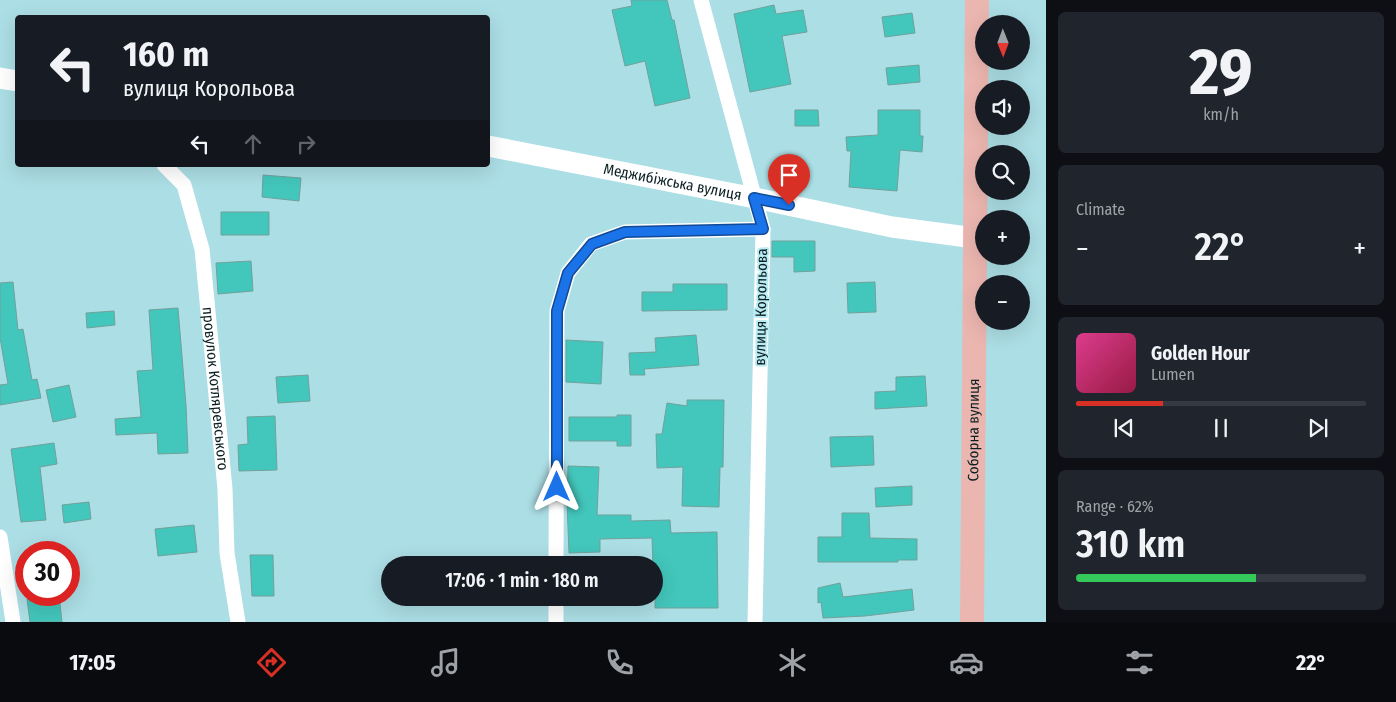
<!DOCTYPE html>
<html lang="en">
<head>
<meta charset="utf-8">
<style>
  body { margin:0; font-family:"Fira Sans Condensed",sans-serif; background:#20242c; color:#f1f3f6; height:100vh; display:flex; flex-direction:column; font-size:19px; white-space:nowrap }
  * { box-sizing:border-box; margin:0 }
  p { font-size:16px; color:#9ea1a6 }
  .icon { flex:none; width:28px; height:28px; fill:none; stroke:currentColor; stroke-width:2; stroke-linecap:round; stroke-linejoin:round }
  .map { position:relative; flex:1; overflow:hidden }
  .drawer { display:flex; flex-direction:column; gap:12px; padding:12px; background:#0d0f14; width:350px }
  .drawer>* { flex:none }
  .guide { position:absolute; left:15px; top:15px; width:475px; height:152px; border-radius:5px; box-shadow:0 5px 20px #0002; background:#171b24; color:#f1f3f6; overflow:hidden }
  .needle { width:32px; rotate:179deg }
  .fabs { position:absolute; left:975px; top:15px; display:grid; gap:10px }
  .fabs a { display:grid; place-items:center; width:55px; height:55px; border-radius:50%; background:#171b24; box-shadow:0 5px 20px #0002; font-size:25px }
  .speed { position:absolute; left:15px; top:541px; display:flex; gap:10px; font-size:25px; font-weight:700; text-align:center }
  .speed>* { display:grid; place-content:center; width:65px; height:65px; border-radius:50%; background:#171b24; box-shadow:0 5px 20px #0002; line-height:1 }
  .speed .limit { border:8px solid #d22; background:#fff; color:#111 }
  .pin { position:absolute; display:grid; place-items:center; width:42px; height:42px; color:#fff; margin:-51px -21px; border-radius:50% 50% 50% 0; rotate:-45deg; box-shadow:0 0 5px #0007 }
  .pin .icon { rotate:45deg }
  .me { position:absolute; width:55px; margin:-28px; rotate:0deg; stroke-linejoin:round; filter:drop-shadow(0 0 4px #0008) }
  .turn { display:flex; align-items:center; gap:18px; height:105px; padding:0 25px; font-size:22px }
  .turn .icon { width:65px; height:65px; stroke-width:2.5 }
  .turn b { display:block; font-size:35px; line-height:42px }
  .lanes { display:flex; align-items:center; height:48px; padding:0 25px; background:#0003; justify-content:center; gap:25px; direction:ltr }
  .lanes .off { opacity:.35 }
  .big { font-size:38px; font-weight:600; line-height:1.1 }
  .drawer .card { flex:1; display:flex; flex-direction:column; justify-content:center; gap:8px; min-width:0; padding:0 18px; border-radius:8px; background:#20242c }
  .drawer .dial { align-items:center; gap:0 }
  .dial b { font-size:65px; line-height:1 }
  .song { display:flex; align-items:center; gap:15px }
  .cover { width:60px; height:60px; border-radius:8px; background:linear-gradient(135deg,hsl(330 70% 55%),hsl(340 70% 35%)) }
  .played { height:5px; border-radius:2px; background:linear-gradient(90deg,#d93025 30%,#363941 30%) }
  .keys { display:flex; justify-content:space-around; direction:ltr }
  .heat { display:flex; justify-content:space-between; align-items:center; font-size:28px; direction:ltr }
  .charge { height:8px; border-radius:4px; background:linear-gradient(90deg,#34c759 62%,#363941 0) }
  .trip { position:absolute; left:381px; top:556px; width:282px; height:50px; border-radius:25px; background:#171b24; box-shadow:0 5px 20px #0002; font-weight:600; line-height:50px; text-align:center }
  .dock { display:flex; height:80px; justify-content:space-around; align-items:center; background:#090b0e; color:#9ea1a6 }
  .dock .icon { width:35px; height:35px }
  .dock .current { color:#d93025 }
  .dock b { font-size:22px; color:#f1f3f6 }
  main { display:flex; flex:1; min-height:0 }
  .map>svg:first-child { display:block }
</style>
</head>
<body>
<main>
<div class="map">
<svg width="1046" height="622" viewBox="0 0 1046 622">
  <rect width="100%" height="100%" fill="#acdee5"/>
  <!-- building -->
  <path fill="#43c6bb" stroke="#71a19b" d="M631,0H667L672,20H674L690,98L655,106L645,61L625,66L612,10L632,6Z
    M774,5L776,14L803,10L807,32L782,36L791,84L750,92L734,14Z
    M912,13L915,33L885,37L882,17Z
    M919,65L920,82L888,85L886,68Z
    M795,110H818L819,126H795Z
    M878,110H920V136H923L922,152L900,150L897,191L849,187L851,151H847L846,137L878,135Z
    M263,175L301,178L299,201L262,197Z
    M221,212H269V235H221Z
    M772,241H815V271L794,272V257H772Z
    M251,261L253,291L218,294L216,263Z
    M13,282L18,330L23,329L32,380L37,379L41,398L0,405V385L8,384L0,338V283Z
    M875,282L876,312L848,313L847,283Z
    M673,284H727V310L642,311V292H673Z
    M178,308L186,405L188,453L158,454L157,433L116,435L115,419L141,417L137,371L153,370L149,310Z
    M114,311L115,325L87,328L86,313Z
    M696,335L699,365L644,369L645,375H630L629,353L656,352L655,338Z
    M566,340L603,342L601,384L566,382Z
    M308,375L310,401L278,403L276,377Z
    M925,376L927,406L875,409V392L896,391V377Z
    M69,385L76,417L53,422L46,390Z
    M687,400H724L723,467H720L719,507L682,506L683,467L657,468L656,434H662L667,403L687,406Z
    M617,415H631V446H617V441H569V417H617Z
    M275,416L277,470L239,471L238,445L248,444L247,417Z
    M873,436L874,465L831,467L830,437Z
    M54,443L57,464L40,467L46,520L21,522L11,449Z
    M568,466L599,467L597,515H631V521L670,520L671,533L717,532L718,608H655V565H653L652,538L600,539V552L569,553L567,503Z
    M912,486V505L876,507L875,488Z
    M89,502L91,519L64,523L62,505Z
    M842,513H869L870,538L917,539V560H898V562H818V537H842Z
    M194,525L197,552L158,556L155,529Z
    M250,555H273L274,596H252Z
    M840,583L843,597L912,589L914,610L865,616L823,618L821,602L818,603V588Z
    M59,595L62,622H30L27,599Z"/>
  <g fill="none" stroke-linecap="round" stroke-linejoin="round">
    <!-- street -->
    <g stroke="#fff" stroke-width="15">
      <path d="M701,0L763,229L755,622"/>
      <path id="s1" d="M164,165L184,185L202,249L225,489L227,553L238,622"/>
      <path d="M0,537L13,622"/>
      <path d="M556,565L557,311L568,273L591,244L625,232L763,229"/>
      <path d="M556,622V598"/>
    </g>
    <!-- secondary -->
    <g stroke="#fff" stroke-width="21">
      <path d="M0,78L18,81"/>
      <path id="s2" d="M488,146L755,198L892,227L975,238"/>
    </g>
    <!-- primary -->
    <path stroke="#ecb6b0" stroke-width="24" id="s3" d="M972,622L977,0"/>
  </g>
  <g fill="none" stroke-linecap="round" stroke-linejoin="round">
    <!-- route casing -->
    <g stroke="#114b97" stroke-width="12">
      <path id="route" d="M557,487V311L568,273L592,244L625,232L763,229L754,198L789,205"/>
    </g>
    <!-- route -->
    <use href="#route" stroke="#1a73e8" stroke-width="9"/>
  </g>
  <g text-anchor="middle" stroke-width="4" stroke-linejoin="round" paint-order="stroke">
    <!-- street labels -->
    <g font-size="15" fill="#0b1e21" stroke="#b9ebf2">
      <text dy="5" stroke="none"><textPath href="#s2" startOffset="188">Меджибіжська вулиця</textPath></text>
      <text transform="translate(761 307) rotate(-89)" y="5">вулиця Корольова</text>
      <text dy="5" stroke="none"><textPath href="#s1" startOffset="235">провулок Котляревського</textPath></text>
      <text dy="5" stroke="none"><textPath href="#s3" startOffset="192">Соборна вулиця</textPath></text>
    </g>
  </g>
</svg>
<div class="fabs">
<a><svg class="needle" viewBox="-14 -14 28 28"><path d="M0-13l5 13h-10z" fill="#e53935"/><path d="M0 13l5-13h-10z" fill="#9ea1a6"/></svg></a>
<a><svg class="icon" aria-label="sound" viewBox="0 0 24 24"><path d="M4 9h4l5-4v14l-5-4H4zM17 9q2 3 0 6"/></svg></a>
<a><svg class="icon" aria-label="search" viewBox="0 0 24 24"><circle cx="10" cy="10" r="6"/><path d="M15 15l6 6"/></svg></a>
<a>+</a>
<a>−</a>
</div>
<div class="speed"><div class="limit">30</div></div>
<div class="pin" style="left:789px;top:205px;background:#d93025"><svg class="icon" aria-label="arrive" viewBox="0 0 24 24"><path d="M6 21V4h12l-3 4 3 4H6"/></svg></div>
<svg class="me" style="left:557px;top:487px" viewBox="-20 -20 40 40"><path d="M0-17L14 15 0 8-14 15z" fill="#1a73e8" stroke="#fff" stroke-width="4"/></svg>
<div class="trip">17:06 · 1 min · 180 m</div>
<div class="guide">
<div class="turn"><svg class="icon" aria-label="left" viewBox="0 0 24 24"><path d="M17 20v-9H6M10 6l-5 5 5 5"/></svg><div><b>160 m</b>вулиця Корольова</div></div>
<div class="lanes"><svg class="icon" aria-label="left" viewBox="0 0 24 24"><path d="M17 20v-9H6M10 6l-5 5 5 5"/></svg><svg class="icon off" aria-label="ahead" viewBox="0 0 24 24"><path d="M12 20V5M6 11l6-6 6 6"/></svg><svg class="icon off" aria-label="right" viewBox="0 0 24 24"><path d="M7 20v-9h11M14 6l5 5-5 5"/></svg></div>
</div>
</div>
<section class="drawer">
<div class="card dial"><b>29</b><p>km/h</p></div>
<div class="card"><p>Climate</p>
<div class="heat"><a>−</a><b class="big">22°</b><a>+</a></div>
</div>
<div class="card">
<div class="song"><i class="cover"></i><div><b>Golden Hour</b><p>Lumen</p></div></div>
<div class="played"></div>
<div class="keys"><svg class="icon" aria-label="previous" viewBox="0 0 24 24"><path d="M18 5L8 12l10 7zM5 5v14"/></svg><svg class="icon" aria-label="pause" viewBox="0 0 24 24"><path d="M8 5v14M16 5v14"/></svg><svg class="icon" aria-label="next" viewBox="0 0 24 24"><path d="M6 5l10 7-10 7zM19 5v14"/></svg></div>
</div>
<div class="card"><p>Range · 62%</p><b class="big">310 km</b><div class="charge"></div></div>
</section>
</main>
<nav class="dock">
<b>17:05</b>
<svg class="icon current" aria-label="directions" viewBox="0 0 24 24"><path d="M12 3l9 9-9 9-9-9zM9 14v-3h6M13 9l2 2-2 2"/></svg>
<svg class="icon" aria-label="music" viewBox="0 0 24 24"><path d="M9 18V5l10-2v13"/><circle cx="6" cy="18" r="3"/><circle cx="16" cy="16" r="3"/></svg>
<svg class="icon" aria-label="phone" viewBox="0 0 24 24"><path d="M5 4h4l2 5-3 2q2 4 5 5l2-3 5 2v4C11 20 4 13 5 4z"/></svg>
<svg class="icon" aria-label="climate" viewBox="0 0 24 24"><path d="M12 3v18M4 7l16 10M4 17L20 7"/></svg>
<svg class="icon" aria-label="car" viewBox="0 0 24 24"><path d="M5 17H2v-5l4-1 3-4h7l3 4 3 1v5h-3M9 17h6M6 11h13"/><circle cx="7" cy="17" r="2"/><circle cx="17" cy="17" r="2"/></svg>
<svg class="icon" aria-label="filters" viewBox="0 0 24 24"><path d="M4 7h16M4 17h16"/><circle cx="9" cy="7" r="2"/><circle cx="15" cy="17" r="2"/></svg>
<b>22°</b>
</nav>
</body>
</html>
